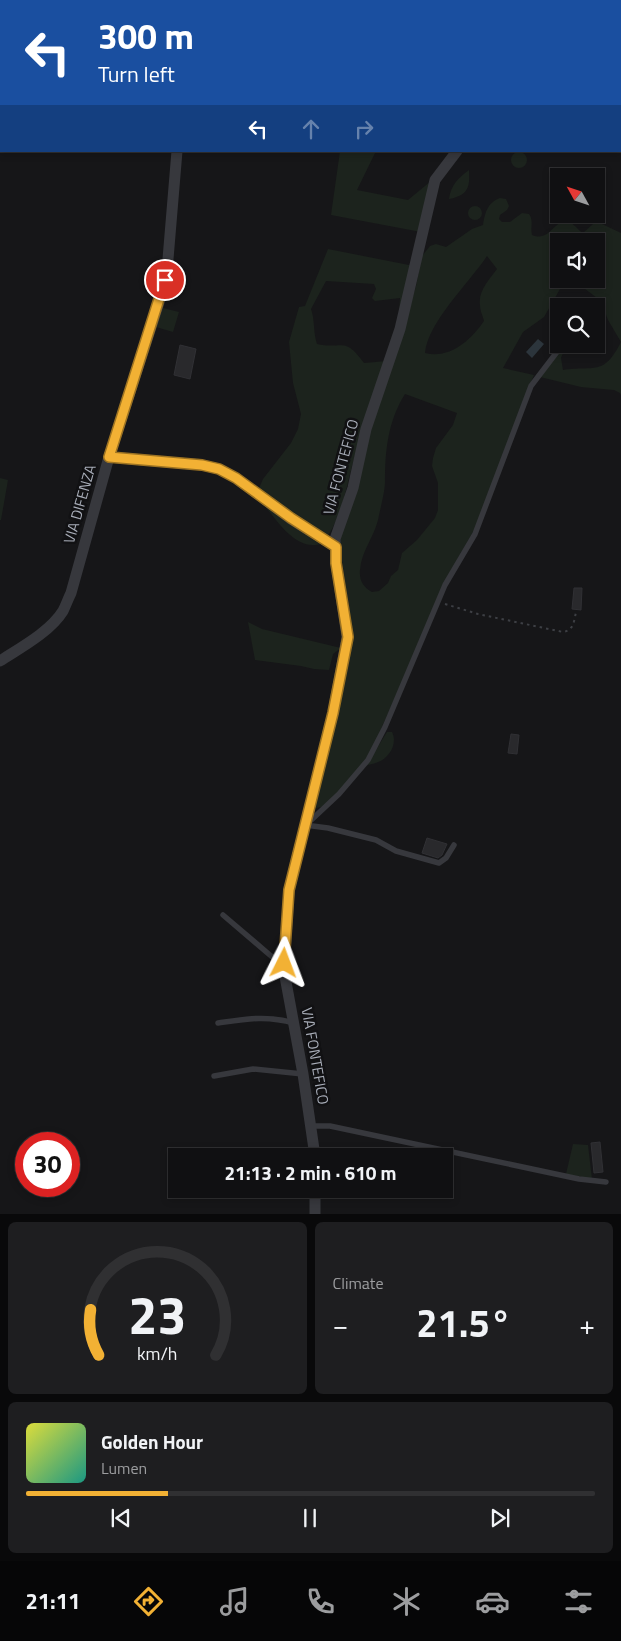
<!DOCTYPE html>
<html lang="en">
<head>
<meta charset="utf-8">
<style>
  body { margin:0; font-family:"Titillium Web",sans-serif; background:#1e1e20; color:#f1f3f6; height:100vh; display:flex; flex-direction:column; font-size:19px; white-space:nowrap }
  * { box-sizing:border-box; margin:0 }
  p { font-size:16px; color:#9c9d9f }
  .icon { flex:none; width:28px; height:28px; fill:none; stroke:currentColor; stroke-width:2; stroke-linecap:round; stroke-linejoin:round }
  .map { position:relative; height:1214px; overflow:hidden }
  .sheet { display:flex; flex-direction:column; gap:8px; padding:8px; background:#09090a; flex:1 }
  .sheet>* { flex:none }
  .top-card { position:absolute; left:0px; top:0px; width:621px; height:152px; box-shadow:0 2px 8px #0003,0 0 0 1px #303032; background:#1a4fa0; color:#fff; overflow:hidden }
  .needle { width:32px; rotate:310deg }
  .buttons { position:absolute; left:550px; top:168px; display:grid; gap:10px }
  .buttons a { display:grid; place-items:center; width:55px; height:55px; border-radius:0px; background:#101012; box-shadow:0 2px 8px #0003,0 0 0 1px #303032; font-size:25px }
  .speed { position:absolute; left:15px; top:1132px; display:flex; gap:10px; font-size:25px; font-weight:700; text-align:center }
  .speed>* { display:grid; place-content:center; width:65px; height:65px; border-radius:50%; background:#101012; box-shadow:0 2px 8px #0003,0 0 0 1px #303032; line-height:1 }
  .speed .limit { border:8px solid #d22; background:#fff; color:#111 }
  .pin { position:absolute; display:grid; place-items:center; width:42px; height:42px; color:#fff; margin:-21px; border:2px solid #fff; border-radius:50%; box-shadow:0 1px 5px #0007 }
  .me { position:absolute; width:55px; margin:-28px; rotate:3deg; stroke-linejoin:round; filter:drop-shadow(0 0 4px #0008) }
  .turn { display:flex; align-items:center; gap:18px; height:105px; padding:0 15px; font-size:22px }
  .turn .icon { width:65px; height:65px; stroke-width:2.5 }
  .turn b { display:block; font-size:35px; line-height:42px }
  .lanes { display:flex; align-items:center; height:48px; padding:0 15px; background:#0003; justify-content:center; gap:25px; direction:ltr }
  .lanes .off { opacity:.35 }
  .big { font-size:38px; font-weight:700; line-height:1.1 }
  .sheet .tile { flex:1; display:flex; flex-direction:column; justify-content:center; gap:8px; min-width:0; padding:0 18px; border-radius:8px; background:#1e1e20 }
  .sheet .dial { align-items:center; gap:0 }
  .dial svg { height:130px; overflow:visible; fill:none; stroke:#303032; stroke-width:7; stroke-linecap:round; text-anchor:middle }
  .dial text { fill:#f1f3f6; stroke:none }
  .song { display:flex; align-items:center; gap:15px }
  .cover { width:60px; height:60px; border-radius:8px; background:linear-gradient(135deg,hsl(60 70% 55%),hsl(170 70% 35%)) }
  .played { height:5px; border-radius:2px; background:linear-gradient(90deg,#f2b134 25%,#303032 25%) }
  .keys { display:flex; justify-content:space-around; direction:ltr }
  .heat { display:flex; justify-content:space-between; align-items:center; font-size:28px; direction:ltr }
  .sheet .tiles { flex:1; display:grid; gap:8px; grid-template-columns:1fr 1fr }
  .tile:last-child { grid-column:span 2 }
  .trip { position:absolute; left:168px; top:1148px; width:285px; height:50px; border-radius:0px; background:#101012; box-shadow:0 2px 8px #0003,0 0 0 1px #303032; font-weight:700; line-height:50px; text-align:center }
  .dock { display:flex; height:80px; justify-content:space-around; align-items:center; background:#060607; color:#9c9d9f }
  .dock .icon { width:35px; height:35px }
  .dock .selected { color:#f2b134 }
  .dock b { font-size:22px; color:#f1f3f6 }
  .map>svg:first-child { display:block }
</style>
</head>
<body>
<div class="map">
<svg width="621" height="1214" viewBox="0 0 621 1214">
  <rect width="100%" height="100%" fill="#161618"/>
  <!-- green -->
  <path fill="#1c231d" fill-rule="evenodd" d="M393,0H552L391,1Z
    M340,151H376L357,190L408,200L431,181L421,232L331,215Z
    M511 160a8 8 0 1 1 16 0a8 8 0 1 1-16 0Z
    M469,170C470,188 468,195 449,199C451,185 458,178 469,170Z
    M500,198L506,199L509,206L507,210L500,215L499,219L502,222H510L522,213L529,214C534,221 530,227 532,235C552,243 553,216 571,223C575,225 579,231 583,233L593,224H602L621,233V395L620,393L614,390L581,387L540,377L563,346L565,348L561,358L563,370C595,365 603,377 621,342L608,320L601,301L572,279L560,289L544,317L523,332L503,368L534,375L522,404L475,529L459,556L368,758L335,796L321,807L316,808L313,806L351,646V623L339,540L370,422L394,360L416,286L422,256L430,246L436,244L446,247L472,229L483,225C485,213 487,203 500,198ZM559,241H596V279H559ZM487,256L497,269C489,280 478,291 480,305C480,311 483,316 484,321C470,341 450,359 425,353C428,322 469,283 487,256ZM405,394L457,413L453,425L436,448L433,458L432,466L438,483V510L435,518L417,540L402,553L398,570L391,576L388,583L379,591L372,592C363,587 359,580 360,570C361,552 374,537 378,520C380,510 385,491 385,482C385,450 388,421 405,394Z
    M468 213a7 7 0 1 1 14 0a7 7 0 1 1-14 0Z
    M328,249L414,266L399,312L400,298L375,301L372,298L376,289L374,284L326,281L311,309C315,320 313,332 317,344C342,350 344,335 364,363L387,361C376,394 364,426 354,459C347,483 343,512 329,534C326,540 322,545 315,545C290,547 271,511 256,495L263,479L291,443L298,429L301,414L293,383L289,342L299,307L305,306Z
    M163,308L179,312L173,332L156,327Z
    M0,478L8,480L1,520H0Z
    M248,622L262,629L341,648L333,654L329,670L314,669L301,666L255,660Z
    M387,732H392C398,744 389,758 378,762C374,764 370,764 366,766Z
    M573,1144L588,1145L592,1179L566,1174Z"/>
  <!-- water -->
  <path fill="#2c353c" d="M538,339L544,344L532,358L526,352Z"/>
  <!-- building -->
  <path fill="#29292c" stroke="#303034" d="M180,345L196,349L190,379L174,375Z
    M574,588H582L581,610L572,609Z
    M511,734L519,735L517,754L508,753Z
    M427,838L447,844L442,855L438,858L422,853Z
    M600,1142L603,1172L594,1173L591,1143Z"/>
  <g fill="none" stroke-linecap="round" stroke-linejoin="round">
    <!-- path -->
    <path stroke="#3d3f44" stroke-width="2" stroke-dasharray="2.5 4" stroke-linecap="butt" d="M445,604L478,614L563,632C574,630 574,621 576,612"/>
    <!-- lane -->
    <path stroke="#37383d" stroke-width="5.5" d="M307,824L339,794L368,760L385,727L445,585L475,534L531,386L563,344
      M305,825L328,828L376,840L396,851L439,863L446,858L454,845
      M223,915L271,956L285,963
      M218,1023C246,1019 266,1015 294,1023
      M214,1076L253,1069L303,1074
      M311,1126H330L579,1179L606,1182"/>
    <!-- street -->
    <path stroke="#37383d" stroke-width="11" d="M110,0L111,1
      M616,1L618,0
      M109,457L202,465L219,469L236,478L291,519L336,547
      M0,661C20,648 50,632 63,611C66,605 68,599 71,593L109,457L163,290L167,271L177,151
      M315,1156L303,1074L284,971L289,890L333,713L347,637L336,563L335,539L353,488L366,429L400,329L435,180L457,151
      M315,1214V1189"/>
  </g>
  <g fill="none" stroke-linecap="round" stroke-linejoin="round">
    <!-- route casing -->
    <g stroke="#9d7322" stroke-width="12">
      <path id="route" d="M165,280L109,457L202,465L219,469L236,478L291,518L336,547V563L348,637L333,713L289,890L284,963"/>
    </g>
    <!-- route -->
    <use href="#route" stroke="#f2b134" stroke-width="9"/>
  </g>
  <g text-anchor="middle" stroke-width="5" stroke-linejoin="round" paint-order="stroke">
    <!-- street labels -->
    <g font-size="15" fill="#a8adb8" stroke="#111113">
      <text transform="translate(341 467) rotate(-75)" y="5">VIA FONTEFICO</text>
      <text transform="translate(80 504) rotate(-74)" y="5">VIA DIFENZA</text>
      <text transform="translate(315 1056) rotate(80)" y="5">VIA FONTEFICO</text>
    </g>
  </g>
</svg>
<div class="buttons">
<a><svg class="needle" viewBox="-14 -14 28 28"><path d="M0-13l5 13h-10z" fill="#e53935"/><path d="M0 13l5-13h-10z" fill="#9c9d9f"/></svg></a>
<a><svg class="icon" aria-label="sound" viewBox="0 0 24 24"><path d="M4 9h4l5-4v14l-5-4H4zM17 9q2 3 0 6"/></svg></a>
<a><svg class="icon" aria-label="search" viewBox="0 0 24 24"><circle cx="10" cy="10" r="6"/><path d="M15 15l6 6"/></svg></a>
</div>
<div class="speed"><div class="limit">30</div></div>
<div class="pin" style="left:165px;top:280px;background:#d93025"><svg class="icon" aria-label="arrive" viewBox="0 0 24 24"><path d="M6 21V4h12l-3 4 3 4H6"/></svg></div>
<svg class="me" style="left:284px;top:963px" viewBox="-20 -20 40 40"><path d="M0-17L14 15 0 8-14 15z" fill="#f2b134" stroke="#fff" stroke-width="4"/></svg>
<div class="trip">21:13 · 2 min · 610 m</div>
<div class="top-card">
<div class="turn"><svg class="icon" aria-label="left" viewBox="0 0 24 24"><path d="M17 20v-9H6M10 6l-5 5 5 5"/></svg><div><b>300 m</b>Turn left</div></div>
<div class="lanes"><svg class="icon" aria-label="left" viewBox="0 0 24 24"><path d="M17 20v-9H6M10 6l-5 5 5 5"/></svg><svg class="icon off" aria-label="ahead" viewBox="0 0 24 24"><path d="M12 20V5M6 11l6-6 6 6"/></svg><svg class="icon off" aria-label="right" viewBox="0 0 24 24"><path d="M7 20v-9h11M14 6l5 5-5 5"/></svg></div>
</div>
</div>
<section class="sheet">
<div class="tiles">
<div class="tile dial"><svg viewBox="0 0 100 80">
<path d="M14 69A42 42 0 1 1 86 69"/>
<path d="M14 69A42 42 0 0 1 9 41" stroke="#f2b134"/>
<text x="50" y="56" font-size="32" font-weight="700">23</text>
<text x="50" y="72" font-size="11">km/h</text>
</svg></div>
<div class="tile"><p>Climate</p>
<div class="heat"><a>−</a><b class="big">21.5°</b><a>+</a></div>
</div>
<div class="tile">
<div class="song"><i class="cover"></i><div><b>Golden Hour</b><p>Lumen</p></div></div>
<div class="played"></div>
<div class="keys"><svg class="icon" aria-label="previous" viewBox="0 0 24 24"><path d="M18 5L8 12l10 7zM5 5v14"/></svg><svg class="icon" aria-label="pause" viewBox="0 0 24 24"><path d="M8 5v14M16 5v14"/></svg><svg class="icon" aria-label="next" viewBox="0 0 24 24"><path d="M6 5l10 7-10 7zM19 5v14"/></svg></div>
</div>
</div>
</section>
<nav class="dock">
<b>21:11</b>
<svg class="icon selected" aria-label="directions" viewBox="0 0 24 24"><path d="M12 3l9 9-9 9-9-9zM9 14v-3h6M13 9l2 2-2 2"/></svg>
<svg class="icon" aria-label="music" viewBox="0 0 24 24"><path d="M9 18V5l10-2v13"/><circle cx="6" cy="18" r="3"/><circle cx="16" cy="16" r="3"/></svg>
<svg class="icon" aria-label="phone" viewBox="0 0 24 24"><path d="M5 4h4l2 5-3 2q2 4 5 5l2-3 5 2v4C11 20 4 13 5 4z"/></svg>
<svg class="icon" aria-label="climate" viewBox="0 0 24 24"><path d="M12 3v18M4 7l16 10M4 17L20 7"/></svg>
<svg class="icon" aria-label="car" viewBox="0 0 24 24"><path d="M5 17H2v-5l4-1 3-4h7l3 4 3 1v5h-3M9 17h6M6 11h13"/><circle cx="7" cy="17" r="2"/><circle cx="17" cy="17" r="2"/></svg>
<svg class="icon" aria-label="filters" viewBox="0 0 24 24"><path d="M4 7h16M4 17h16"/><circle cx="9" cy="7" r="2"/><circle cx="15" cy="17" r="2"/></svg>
</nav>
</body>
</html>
